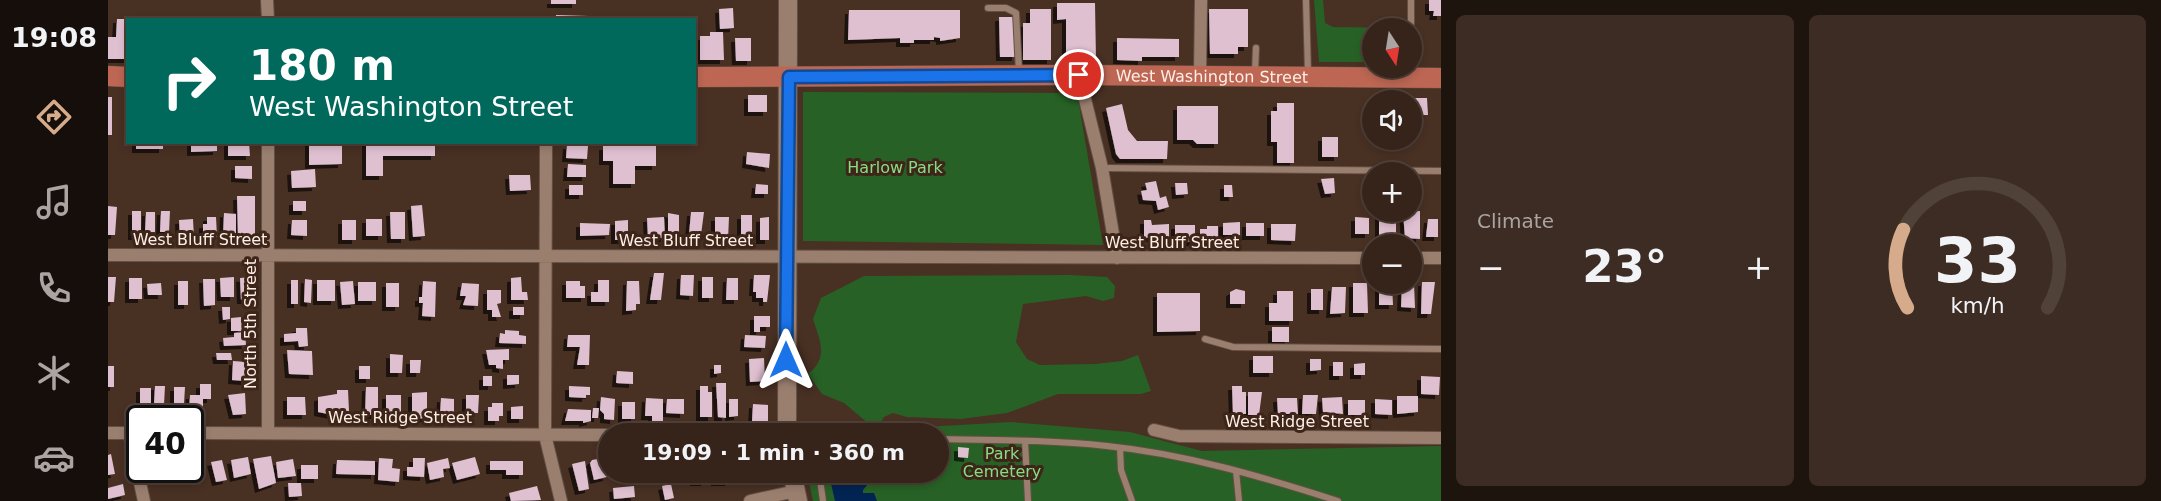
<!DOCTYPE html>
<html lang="en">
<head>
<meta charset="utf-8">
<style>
  body { margin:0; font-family:"DejaVu Sans",sans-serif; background:#3d2c23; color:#f1f3f6; height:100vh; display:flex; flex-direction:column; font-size:22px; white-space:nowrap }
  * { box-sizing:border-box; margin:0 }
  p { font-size:20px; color:#aaa4a2 }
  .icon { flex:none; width:33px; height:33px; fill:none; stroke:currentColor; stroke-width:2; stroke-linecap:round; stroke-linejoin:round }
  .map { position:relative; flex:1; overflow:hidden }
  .sheet { display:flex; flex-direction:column; gap:15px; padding:15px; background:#1e140e; width:720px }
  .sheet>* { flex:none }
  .guide { position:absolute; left:18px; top:18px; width:570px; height:126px; border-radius:0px; box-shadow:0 3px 9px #0003,0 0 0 2px #504139; background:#00695c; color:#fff; overflow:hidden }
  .needle { width:39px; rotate:168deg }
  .controls { position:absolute; left:1254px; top:18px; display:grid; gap:12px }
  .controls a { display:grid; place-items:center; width:60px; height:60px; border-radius:50%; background:#36241a; box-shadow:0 3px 9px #0003,0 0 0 2px #504139; font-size:30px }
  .speed { position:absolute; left:18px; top:405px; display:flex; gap:12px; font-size:30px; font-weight:700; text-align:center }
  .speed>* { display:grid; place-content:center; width:78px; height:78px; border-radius:50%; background:#36241a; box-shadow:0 3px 9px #0003,0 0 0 2px #504139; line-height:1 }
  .speed .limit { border:3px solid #111; border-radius:9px; background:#fff; color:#111 }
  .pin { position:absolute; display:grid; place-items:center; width:51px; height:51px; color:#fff; margin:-26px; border:3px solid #fff; border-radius:50%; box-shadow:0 2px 6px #0007 }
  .me { position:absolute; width:66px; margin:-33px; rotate:0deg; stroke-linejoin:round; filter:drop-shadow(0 0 4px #0008) }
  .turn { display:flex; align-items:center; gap:21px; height:126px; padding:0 24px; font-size:27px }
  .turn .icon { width:78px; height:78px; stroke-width:2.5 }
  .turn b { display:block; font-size:42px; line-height:51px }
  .big { font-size:45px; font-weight:800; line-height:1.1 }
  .sheet .widget { flex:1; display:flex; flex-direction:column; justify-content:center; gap:9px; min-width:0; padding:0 21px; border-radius:9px; background:#3d2c23 }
  .sheet .dial { align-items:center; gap:0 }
  .dial svg { height:156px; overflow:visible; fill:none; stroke:#504139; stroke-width:7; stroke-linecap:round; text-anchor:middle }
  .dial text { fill:#f1f3f6; stroke:none }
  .heat { display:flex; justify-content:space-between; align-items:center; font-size:33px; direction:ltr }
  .sheet .tiles { flex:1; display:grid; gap:15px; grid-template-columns:repeat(2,1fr) }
  .trip { position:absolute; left:490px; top:423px; width:351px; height:60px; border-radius:30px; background:#36241a; box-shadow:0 3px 9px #0003,0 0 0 2px #504139; font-weight:800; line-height:60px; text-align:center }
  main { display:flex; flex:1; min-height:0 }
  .tab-bar { display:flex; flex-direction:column; width:108px; justify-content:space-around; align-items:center; background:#160e0a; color:#aaa4a2 }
  .tab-bar .icon { width:42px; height:42px }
  .tab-bar .selected { color:#d6ab8b }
  .tab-bar b { font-size:27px; color:#f1f3f6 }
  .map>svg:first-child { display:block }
</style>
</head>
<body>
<main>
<nav class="tab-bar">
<b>19:08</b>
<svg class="icon selected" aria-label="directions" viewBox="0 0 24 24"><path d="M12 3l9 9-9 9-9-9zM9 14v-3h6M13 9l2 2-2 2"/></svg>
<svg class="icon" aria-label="music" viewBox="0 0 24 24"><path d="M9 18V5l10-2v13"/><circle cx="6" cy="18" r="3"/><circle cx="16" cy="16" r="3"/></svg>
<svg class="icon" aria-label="phone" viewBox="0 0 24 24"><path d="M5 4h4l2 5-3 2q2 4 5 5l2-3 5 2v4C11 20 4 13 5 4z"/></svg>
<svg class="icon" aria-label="climate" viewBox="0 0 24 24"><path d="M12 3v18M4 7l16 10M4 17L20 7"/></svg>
<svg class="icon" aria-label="car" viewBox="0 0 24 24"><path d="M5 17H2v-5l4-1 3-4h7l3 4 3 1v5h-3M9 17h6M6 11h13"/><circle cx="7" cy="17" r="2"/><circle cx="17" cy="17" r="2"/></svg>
</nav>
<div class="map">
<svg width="1333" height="501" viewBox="0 0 1333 501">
  <defs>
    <filter id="shadow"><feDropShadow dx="-4" dy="4" stdDeviation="0" flood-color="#0009"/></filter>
  </defs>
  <rect width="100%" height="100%" fill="#483023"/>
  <!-- green -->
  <path fill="#286125" d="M1206,0H1215L1217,23L1225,27L1294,28H1264V50H1259L1255,62H1211Z
    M695,92L969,93L995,245L695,241Z
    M962,275L999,277L1007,286L1006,298L995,301L978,296L915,304L908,342L919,359L932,365L987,364L1014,361L1030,355L1043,391L1033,394H950L899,413L853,419L799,417L785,413L776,417L770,427L761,424L736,403L714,394L700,374C721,358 712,341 705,319L713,298L756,276Z
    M903,422L1022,432L1094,451L1333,446V501H705L699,473L831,472V434H694Z"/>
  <!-- water -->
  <path fill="#012452" d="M724,473C736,472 755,472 760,484L755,490V493H766L769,501H727L722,479Z"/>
  <!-- building -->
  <path fill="#dfc0d1" filter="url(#shadow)" d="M443,0H468V4H443Z
    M1321,0H1333V16H1325L1326,11H1321Z
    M949,3H987L988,60H958V19L949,20Z
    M625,8L626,28L612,29L611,9Z
    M922,9H943V60H915V23H922Z
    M1101,9H1140V47H1130V54H1102Z
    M741,10H852V38L832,41V38L826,37V40H806V43H792V38L740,40Z
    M448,15L481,16L480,20H448Z
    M371,16H389L390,20H371Z
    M891,17H907L908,57H892Z
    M9,19H20V59H0V37H8Z
    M602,32H615L616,60H592V36H602Z
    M627,38H643V61H628Z
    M1009,38L1071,39V57H1034V61L1009,60Z
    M640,95H659V112H640Z
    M0,97H4V135H0Z
    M1297,98H1319L1320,115H1310V125H1304V100H1297Z
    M1169,103H1186V163H1169V142H1163V111H1169Z
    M1014,104L1020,130L1029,141H1060L1059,159H1012L1008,154L998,108Z
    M1069,106H1110V144H1089L1085,140H1069Z
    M1214,137H1230V157H1214Z
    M28,142H55V149H28Z
    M83,142H109V151L83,152Z
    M120,142H141L142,156H120Z
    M201,142H234V164L201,165Z
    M258,142H327V156H275V176H258Z
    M505,142H548V166H527V184H505V161H495V146H505Z
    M459,145L480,146L479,159L458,158Z
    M639,152L662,154L661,168L638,164Z
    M460,164L478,165V177H459Z
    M127,166H144V179L127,178Z
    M207,169L208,187L184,188L183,171Z
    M401,175H422L423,190L402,191Z
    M1226,178L1227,193L1217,194L1213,179Z
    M1048,181L1052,198L1058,196L1061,207L1050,210L1048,201L1035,200L1033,191L1039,190L1037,183Z
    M1067,183H1079L1080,194L1068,195Z
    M648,184L660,185V194H647Z
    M461,185H475V195H461Z
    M1116,185H1124L1125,197H1116Z
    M129,196H147V237L130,236Z
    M185,201H198V211H185Z
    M314,205L317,236L305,237L303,206Z
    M0,206L9,207L7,235H0Z
    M24,211H33V236H24Z
    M53,211H62L61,232H52Z
    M1312,211V239L1297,238L1295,212Z
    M38,212H47V232H37Z
    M282,212H297V239H283Z
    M583,212H596L593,235H581Z
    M1271,212H1288V239H1271Z
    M116,213L128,214V236H115Z
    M560,213L571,215V235H560Z
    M633,215H644V240H633Z
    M99,217H108L109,237L100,238V233L95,234V224H99Z
    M556,217L557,238H540L539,218Z
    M607,217H621L620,240H607Z
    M661,217V240H652V218Z
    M1247,217L1261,218V234H1247Z
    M85,219L86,238L72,239L71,220Z
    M258,219H274V236H258Z
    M1320,219H1330V237H1318Z
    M184,220H199V236L183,235Z
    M234,220H248V240H234Z
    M520,220V240H507V221Z
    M1036,220H1043L1044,225L1061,224V238H1036Z
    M1132,222V235H1115V223Z
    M472,223L502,224L501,235L472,236Z
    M1138,223H1156V236H1138Z
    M1163,224H1188L1187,241L1163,240Z
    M1067,225H1087V242H1067Z
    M1099,226H1110V242H1092V229H1099Z
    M546,273H556L553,300H542Z
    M573,275H586L585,296L572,295Z
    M646,275H662L659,302H655V298H648V292H645Z
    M0,277H8L6,302H0Z
    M126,277V297H113L112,278Z
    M144,277L145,300H133L132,278Z
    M413,277L414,292H419L420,300H403V278Z
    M594,277H605V298H594Z
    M21,278H34V299H21Z
    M619,278H630V300H618Z
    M95,279H107V305L96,306Z
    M197,279L204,280L203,303L196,302Z
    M183,280H190V304H183Z
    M209,280H227V301H209Z
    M490,280H501V302H483V292H490Z
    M70,281H80V305H70Z
    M245,281L247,304L234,305L232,282Z
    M315,281L328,282L327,317L314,316L315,303H311V297H314Z
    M458,281H472V286H477V298H458Z
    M519,281H531L532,304H528V310L518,311Z
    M250,282H268V301H250Z
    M1314,282H1327L1323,314H1313Z
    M53,283L54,295H40L39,284Z
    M278,283H291V307H278Z
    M354,283L371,284L370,306L355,305L358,296H352Z
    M1245,283H1259L1260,313H1245Z
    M1306,283L1307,308L1293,307L1294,284Z
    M1271,284H1284L1285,305H1271Z
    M1224,287H1238L1237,313L1222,314Z
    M1128,289L1137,291V304H1122V292Z
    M1203,289H1215V310H1203Z
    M379,290H393V303L389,304L393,317H384V310H379Z
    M1169,291H1185V321H1161V303H1169Z
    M1049,293H1092V331L1049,332Z
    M114,307H122V319L115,320Z
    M405,307H416V315H405Z
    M646,316H662V327H652V332H646Z
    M133,317L134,331H123V318Z
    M1164,327H1181V342H1164Z
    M188,328H199L200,346L191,347L190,341L176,342V334L188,333Z
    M397,330L411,331V335L418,336V344L391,343L392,333L397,334Z
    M137,332L138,345L116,346L115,338L126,337V333Z
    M460,335H482L481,365H469L472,347H459Z
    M637,335L658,336L657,348L636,347Z
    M401,349V360H395V369L388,368V365H381L378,350Z
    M179,350L204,351L205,375L181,374Z
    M108,353H123L124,360H109Z
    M282,354L295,355L294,373H282Z
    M1145,356H1165V373H1145Z
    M656,358L657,381L642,382L641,359Z
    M1202,359H1213V370L1202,371Z
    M302,360H313L312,373H302Z
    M125,361L138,362L137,381L124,380Z
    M1225,362H1235V376H1225Z
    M1257,363V375H1246V364Z
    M606,365H613V373L606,374Z
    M0,366H6V387H0Z
    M251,366H262V379H251Z
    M509,371L525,372V384L508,383Z
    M399,375H411V384L399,385Z
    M375,376H384V386H375Z
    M1313,376L1332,377L1331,395L1313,394Z
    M608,383H618V418L610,417Z
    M92,384H103V399H95V412H81L82,395H92Z
    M47,386H57L56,405L46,404Z
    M461,386L482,387V395H478V398L461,397Z
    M592,386H600V392H604V417H592Z
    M1124,386H1134V392H1138V414H1125Z
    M66,387H77L76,404H66Z
    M258,387H270V415H257Z
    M32,388H43V404H32Z
    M229,390H240L241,411H225V415L210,412V397L229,394Z
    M319,392V418L304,419V393Z
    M1140,392H1154L1151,415H1140Z
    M137,393L138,414L125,415L120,395Z
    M278,395H293V418L278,415Z
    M358,395H371L370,413H358Z
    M1195,395H1210L1208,414H1194Z
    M1289,396H1310V412L1289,414Z
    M179,397H197L198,415H179Z
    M493,397L507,399L506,420L496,419V414L492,410Z
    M1234,397L1235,414L1215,412L1214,398Z
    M333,398L346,399V415H332Z
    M538,398L555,399V421H544V416H537Z
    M1169,398H1189L1190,414H1170Z
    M559,399H576V414L558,413Z
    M621,399H630V416L621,417Z
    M1267,399L1284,400V415L1267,414Z
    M1240,400H1257V415H1240Z
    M514,402H527V419H514Z
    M384,403H395V416H391V421H380V407H384Z
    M645,404L660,405V421H644Z
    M415,406V419H403V407Z
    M485,408H491L490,418H484Z
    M460,409L483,410V421L475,423V421H457Z
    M850,447L861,448L860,458L850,457Z
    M3,454L7,474L0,475V455Z
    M163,456L168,483L151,489L145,459Z
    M140,457L143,474L126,478L123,460Z
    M367,457L372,474L349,480L344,463Z
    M271,458L285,459L284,468L292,469L291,482L270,480Z
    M305,458H317L316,477L299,476V467H305Z
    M340,458L342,468L335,469L336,477L322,480L319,463Z
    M495,458L499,477L486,480L482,463L484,460Z
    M185,459L188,476L170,478L168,462Z
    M87,460L91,475L76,479L73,470H82V461Z
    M114,460L119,480L108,482L103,462Z
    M229,460L267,461V475L228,474Z
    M382,461H415V475H398V470H382Z
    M477,461L481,489L471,491L464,464Z
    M193,465H210V479H193Z
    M532,472H548V477H532Z
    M563,472H576L575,478L563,477Z
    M586,472H597V482H586Z
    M607,472H621V482H607Z
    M180,483H193L194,496L181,497Z
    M15,484L17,495L0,499V488Z
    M563,484L566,498L557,500L554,486Z
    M429,486L433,500L403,501L401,493Z
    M526,486L527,497L506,499L505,488Z"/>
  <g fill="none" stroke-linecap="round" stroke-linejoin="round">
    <!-- lane casing -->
    <g stroke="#635044" stroke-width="8">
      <path id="lane" d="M1198,0L1200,73
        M880,8H898L908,13L911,72
        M1303,28V0
        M1147,73L1148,48
        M995,168L1333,171
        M1097,339L1125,347L1333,349
        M831,439C887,440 944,440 999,446C1078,454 1155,477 1230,501
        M917,441L920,501
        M1012,448L1013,470L1024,501
        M1128,471L1131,501
        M711,472L715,501"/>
    </g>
    <!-- street casing -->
    <g stroke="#635044" stroke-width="14">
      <path id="street" d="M159,0L160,20
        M971,75L994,168L1009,258
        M1092,76L1093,0
        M160,142V433
        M438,142L437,435L453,501
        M0,255L1264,258
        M1304,258H1333
        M1046,430L1071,436L1333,438
        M0,433H32
        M21,433L36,501
        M82,433L501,435
        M642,501L688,491"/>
    </g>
    <!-- secondary casing -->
    <g stroke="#635044" stroke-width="20">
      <path id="secondary" d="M679,434L680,0
        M684,472L690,501"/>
    </g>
    <!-- primary casing -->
    <g stroke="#635044" stroke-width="21">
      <g id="primary">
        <path d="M0,76L20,77"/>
        <path id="s1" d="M586,77L971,75L1333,78"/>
      </g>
    </g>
    <!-- lane -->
    <use href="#lane" stroke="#9a7f6f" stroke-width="6"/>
    <!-- street -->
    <use href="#street" stroke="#9a7f6f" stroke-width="12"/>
    <!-- secondary -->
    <use href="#secondary" stroke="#9a7f6f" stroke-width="18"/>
    <!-- primary -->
    <use href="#primary" stroke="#bc6653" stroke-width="20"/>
  </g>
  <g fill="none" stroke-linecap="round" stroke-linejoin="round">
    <!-- route casing -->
    <g stroke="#114b97" stroke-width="15">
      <path id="route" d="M678,360L681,77L971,75"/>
    </g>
    <!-- route -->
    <use href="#route" stroke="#1a73e8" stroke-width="10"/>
  </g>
  <g text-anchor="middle" stroke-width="6" stroke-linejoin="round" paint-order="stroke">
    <!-- street labels -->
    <g font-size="16" fill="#feeee5" stroke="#3d2619">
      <text dy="6" stroke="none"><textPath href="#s1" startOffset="518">West Washington Street</textPath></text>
      <text x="92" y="245">West Bluff Street</text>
      <text x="578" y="246">West Bluff Street</text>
      <text x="1064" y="248">West Bluff Street</text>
      <text transform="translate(142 324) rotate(-90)" y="6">North 5th Street</text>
      <text x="292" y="423">West Ridge Street</text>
      <text x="1189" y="427">West Ridge Street</text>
    </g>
    <!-- park labels -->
    <g font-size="16" fill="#89dc82" stroke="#3d2619">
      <text x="787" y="173">Harlow Park</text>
      <text x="894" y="459">Park<tspan x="894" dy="18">Cemetery</tspan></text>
    </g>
  </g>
</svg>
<div class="controls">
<a><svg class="needle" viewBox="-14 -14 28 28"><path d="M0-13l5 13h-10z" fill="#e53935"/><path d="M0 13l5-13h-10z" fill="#aaa4a2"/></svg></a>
<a><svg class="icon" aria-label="sound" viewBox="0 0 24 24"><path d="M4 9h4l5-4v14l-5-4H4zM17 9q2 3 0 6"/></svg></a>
<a>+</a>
<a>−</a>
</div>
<div class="speed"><div class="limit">40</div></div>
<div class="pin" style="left:971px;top:75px;background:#d93025"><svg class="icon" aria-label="arrive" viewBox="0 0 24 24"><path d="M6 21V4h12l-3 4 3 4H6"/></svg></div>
<svg class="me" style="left:678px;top:360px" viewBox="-20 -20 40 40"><path d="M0-17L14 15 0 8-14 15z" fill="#1a73e8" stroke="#fff" stroke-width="4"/></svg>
<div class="trip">19:09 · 1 min · 360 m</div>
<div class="guide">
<div class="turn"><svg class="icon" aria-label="right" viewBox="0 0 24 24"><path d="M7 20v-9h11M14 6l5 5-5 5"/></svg><div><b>180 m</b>West Washington Street</div></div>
</div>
</div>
<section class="sheet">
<div class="tiles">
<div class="widget"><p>Climate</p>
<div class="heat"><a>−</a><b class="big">23°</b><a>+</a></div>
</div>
<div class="widget dial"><svg viewBox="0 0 100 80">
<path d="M14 69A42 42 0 1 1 86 69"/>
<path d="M14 69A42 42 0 0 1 12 29" stroke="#d6ab8b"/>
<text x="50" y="56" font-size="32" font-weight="700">33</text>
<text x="50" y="72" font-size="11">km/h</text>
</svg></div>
</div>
</section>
</main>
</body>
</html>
